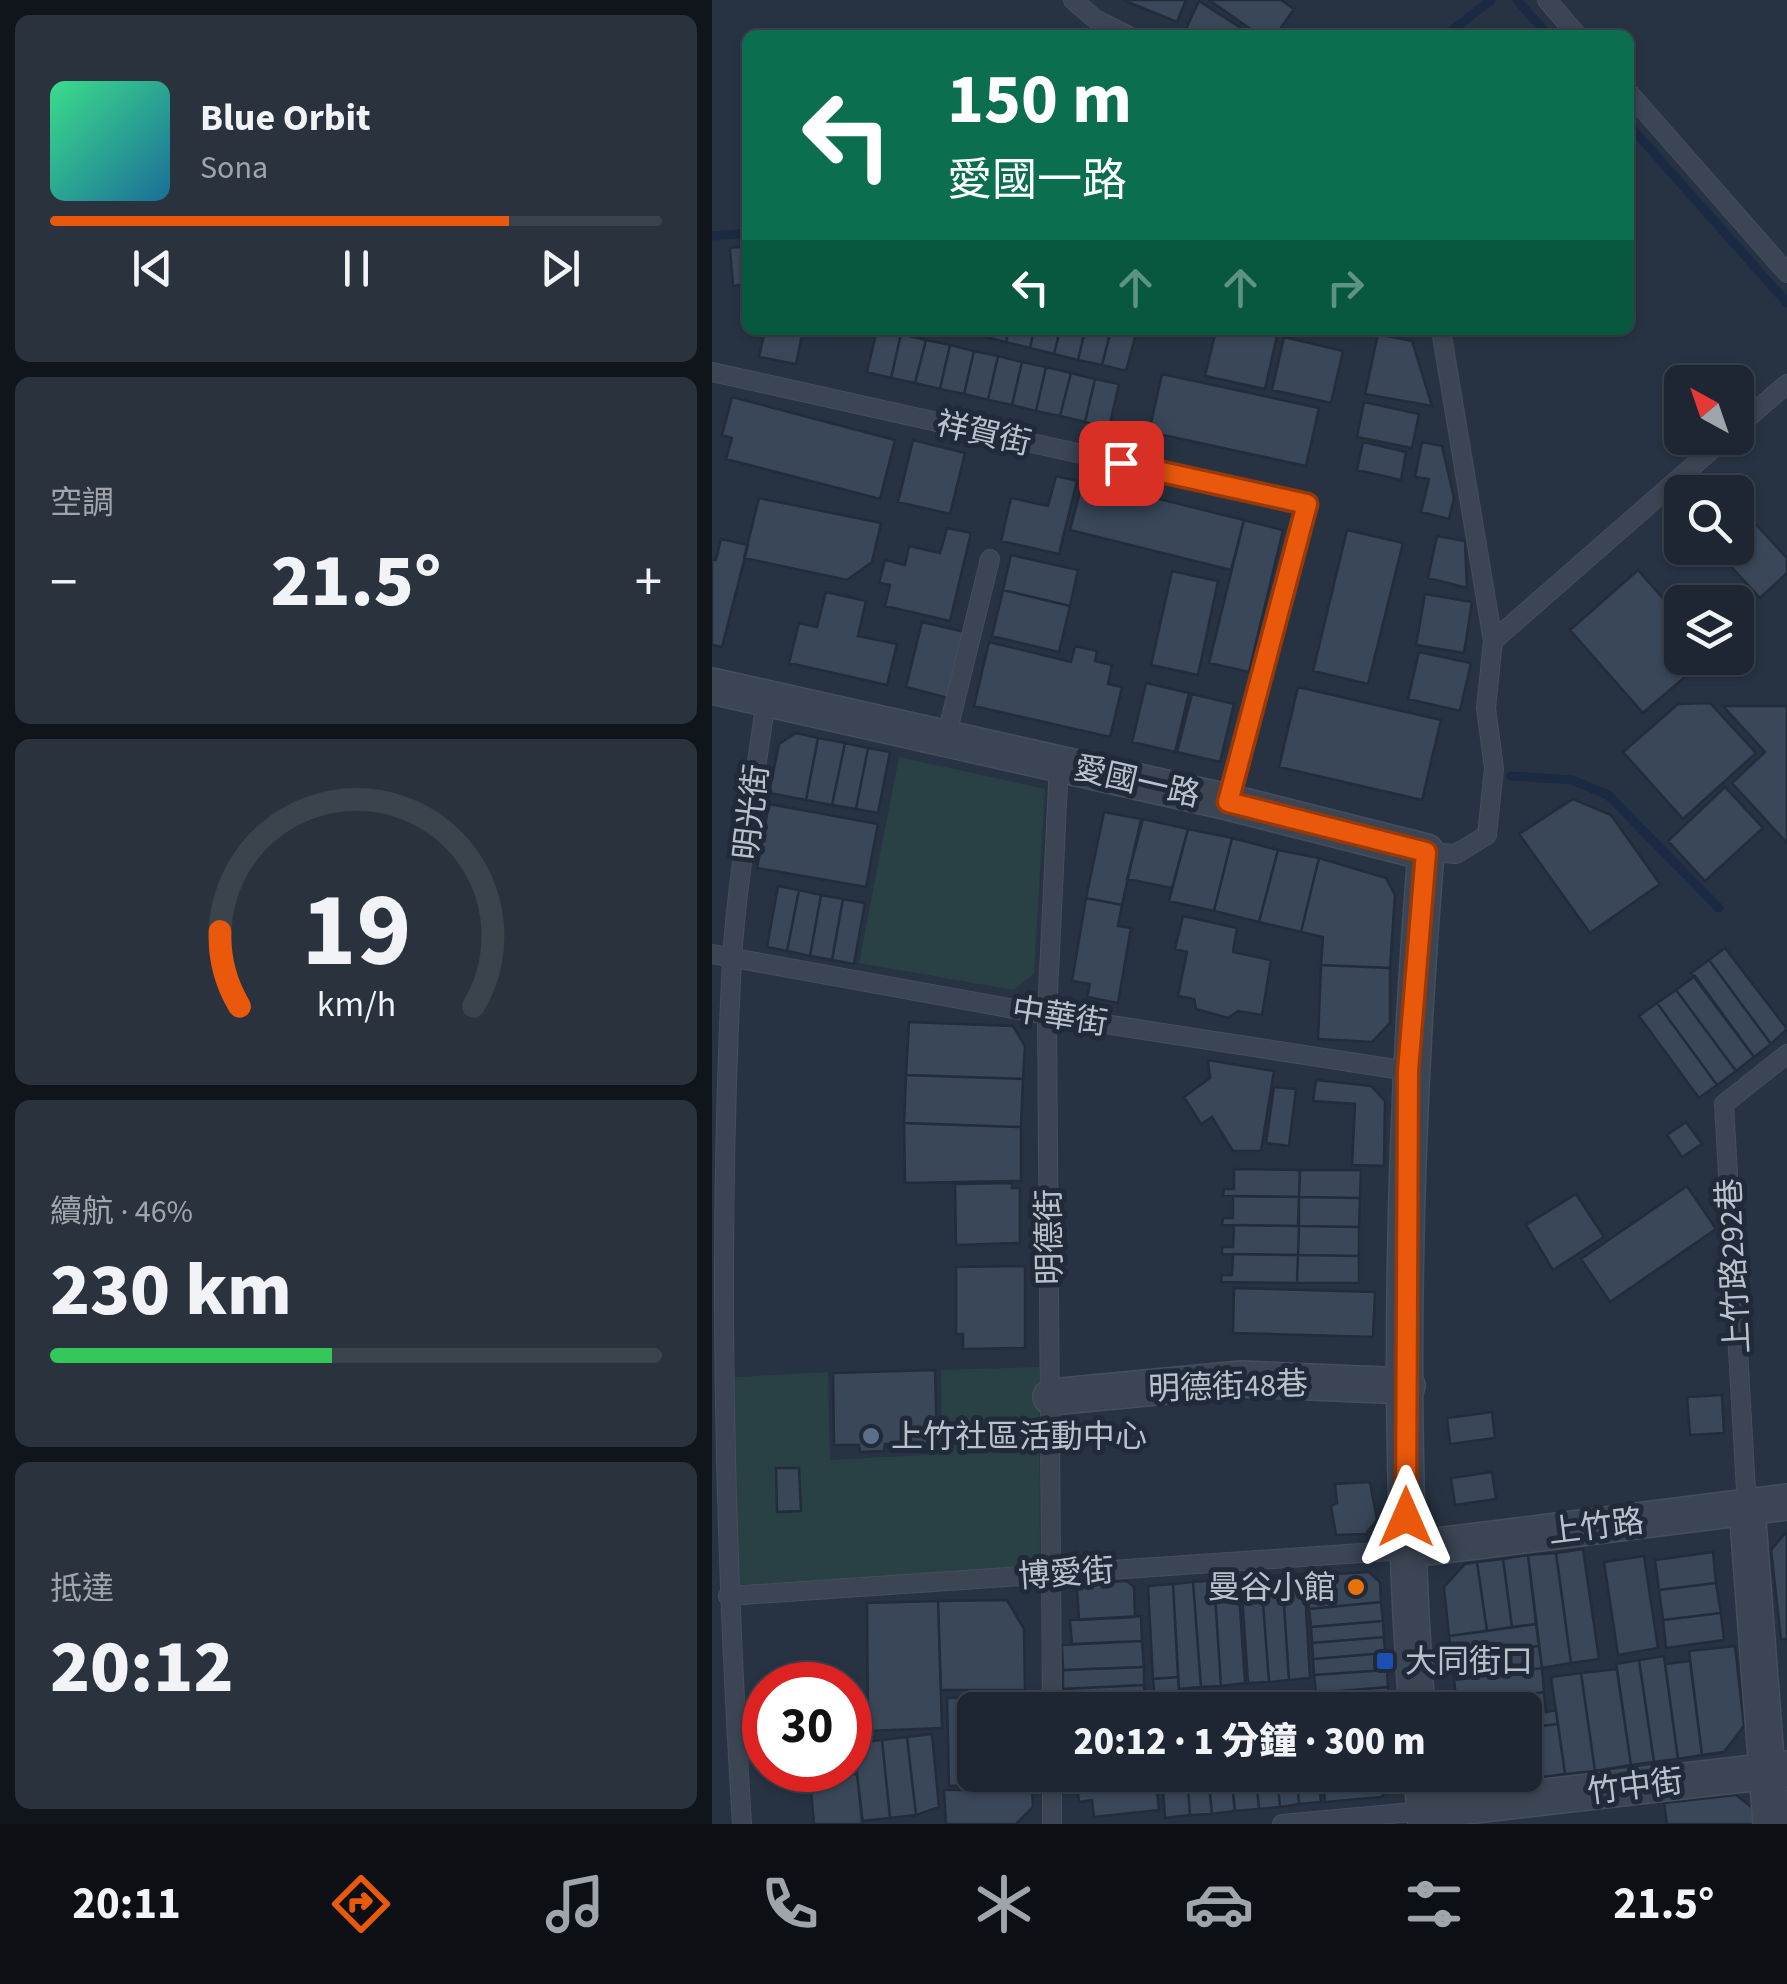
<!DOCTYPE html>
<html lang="zh-TW">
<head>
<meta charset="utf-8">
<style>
  body { margin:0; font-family:"Source Sans 3","Noto Sans TC",sans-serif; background:#2a323e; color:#f1f3f6; height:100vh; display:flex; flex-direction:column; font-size:38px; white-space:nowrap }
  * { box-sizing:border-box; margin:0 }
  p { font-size:32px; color:#a0a5ac }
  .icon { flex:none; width:55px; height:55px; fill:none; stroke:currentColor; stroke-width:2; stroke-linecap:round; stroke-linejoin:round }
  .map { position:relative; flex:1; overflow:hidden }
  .panel { display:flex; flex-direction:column; gap:15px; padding:15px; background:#10151c; width:712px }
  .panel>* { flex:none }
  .guide { position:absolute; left:30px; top:30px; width:892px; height:305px; border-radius:15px; box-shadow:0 2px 8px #0004,0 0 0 2px #3b434d; background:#0b6e4f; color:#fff; overflow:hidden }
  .needle { width:65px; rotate:320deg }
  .controls { position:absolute; left:952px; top:365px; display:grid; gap:20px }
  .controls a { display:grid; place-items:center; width:90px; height:90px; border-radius:15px; background:#1d2632; box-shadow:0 2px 8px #0004,0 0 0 2px #3b434d; font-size:50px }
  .speed { position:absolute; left:30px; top:1662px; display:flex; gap:20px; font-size:50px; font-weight:700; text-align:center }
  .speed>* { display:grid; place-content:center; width:130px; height:130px; border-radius:50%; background:#1d2632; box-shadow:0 2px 8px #0004,0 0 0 2px #3b434d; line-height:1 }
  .speed .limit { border:15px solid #d22; background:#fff; color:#111 }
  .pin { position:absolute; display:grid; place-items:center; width:85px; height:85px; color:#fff; margin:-42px; border-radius:20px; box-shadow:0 5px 15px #0006 }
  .me { position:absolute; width:110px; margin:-55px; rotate:0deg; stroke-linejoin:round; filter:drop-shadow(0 0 8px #0008) }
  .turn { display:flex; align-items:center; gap:35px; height:210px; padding:0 40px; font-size:45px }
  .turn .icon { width:130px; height:130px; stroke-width:2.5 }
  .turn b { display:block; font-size:70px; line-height:85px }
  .lanes { display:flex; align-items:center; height:95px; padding:0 40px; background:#0003; justify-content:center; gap:50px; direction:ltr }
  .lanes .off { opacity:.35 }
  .big { font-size:75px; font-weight:800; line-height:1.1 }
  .panel .widget { flex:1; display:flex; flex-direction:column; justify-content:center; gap:15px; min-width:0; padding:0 35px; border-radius:15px; background:#2a323e }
  .panel .dial { align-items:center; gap:0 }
  .dial svg { height:260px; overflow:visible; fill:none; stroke:#3b434d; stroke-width:7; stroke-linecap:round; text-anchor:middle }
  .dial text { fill:#f1f3f6; stroke:none }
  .song { display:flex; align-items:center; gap:30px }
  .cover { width:120px; height:120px; border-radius:15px; background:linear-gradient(135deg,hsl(150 70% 55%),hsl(200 70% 35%)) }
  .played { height:10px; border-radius:5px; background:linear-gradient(90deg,#ea580c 75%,#3b434d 75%) }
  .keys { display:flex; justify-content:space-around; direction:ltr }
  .heat { display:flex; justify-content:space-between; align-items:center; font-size:55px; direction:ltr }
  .charge { height:15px; border-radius:8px; background:linear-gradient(90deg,#34c759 46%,#3b434d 0) }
  .trip { position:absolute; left:245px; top:1692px; width:585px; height:100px; border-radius:15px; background:#1d2632; box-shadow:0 2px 8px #0004,0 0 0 2px #3b434d; font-weight:800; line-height:100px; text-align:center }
  .tabs { display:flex; height:160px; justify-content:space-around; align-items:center; background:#0c0f14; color:#a0a5ac }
  .tabs .icon { width:70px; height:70px }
  .tabs .active { color:#ea580c }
  .tabs b { font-size:45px; color:#f1f3f6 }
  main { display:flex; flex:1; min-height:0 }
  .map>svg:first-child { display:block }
</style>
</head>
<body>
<main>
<section class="panel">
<div class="widget">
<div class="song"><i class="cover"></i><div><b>Blue Orbit</b><p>Sona</p></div></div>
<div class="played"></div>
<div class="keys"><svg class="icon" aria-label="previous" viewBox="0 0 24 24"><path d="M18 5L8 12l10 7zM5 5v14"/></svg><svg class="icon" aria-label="pause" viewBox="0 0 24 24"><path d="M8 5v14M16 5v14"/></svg><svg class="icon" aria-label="next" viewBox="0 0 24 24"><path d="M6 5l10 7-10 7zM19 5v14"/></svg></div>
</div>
<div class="widget"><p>空調</p>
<div class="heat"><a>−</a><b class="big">21.5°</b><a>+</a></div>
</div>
<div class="widget dial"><svg viewBox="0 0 100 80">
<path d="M14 69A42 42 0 1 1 86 69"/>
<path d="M14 69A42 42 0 0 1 8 46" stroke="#ea580c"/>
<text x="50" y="56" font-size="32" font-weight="700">19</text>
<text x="50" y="72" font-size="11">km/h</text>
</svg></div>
<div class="widget"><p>續航 · 46%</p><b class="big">230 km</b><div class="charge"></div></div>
<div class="widget"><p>抵達</p><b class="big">20:12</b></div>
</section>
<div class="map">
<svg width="1075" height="1824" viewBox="0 0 1075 1824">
  <rect width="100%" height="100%" fill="#273343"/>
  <!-- green -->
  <path fill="#294144" d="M187,757L333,789L322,973L302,990L147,963Z
    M327,1367L328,1567L26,1585L22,1377L116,1372L118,1460L230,1454L229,1370Z"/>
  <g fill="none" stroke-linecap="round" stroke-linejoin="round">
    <!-- stream -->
    <path stroke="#192a42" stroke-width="9" d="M805,0L836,35
      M734,35L779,0
      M918,126L1075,303
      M0,236L35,233
      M799,776L860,780L896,795L1007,908"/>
  </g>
  <!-- building -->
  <path fill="#394759" stroke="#222c3a" stroke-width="2.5" d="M411,0H474L465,22Z
    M497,0H569L582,9L564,35H547Z
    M487,1L538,34V35H471Z
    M35,246V284L21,286L18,248Z
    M53,330H91L84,364L47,357Z
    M165,330L189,334L179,378L155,372Z
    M271,330H297L294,342L270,336Z
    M297,330H322L318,348L294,342Z
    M322,330H348L342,354L318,348Z
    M348,330H373L366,360L342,354Z
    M373,330H399L390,365L366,360Z
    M399,330H425L414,371L390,365Z
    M504,330L565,336L553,389L493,376Z
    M189,334L214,340L203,383L179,378Z
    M666,334L700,341L720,406L653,394Z
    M572,337L631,351L619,403L560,390Z
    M214,340L238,345L228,389L203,383Z
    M238,345L262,351L252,394L228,389Z
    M262,351L286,356L276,400L252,394Z
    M286,356L310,362L300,405L276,400Z
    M310,362L334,367L324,411L300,405Z
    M334,367L359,373L348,416L324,411Z
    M359,373L383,379L373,422L348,416Z
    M450,374L607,408L594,466L437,432Z
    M383,379L407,384L397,428L373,422Z
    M20,397L183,440L168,499L14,459L20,438L10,435Z
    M652,402L707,414L700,448L645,437Z
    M201,440L253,453L238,514L186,502Z
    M651,442L694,452L689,480L645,470Z
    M710,442L730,446L742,498L737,519L709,512L717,479L703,477Z
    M344,476L365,481L347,554L289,541L299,498L336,506Z
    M371,480L532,520L519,570L358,530Z
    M47,498L169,523L160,562L135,580L32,558Z
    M1025,504L1075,558V573L1048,598L1002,548H1025Z
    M532,520L571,530L537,672L497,663Z
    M235,528L259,533L238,621L173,606L178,585L167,583L173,560L193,565L197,546L228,553Z
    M635,530L691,543L656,684L601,671Z
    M725,536L753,541L755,588L716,578Z
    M9,539L36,545L10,647L0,645V558L4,560Z
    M299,555L366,570L358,606L291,590Z
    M926,570L970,620V658H995L931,713L858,630Z
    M460,571L506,581L486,675L439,665Z
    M291,590L358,606L347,652L280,636Z
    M114,592L154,601L146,636L185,644L175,685L77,663L87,623L105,627Z
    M713,594L760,602L752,653L704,645Z
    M210,622L253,632L236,698L194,687Z
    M277,642L359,662L363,646L385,651L383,661L400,665L396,684L410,687L398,737L262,706Z
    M707,652L759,663L748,711L696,699Z
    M434,683L477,693L463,752L420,742Z
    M586,687L729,720L710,800L567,767Z
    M480,694L522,704L508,762L465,752Z
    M998,703L1044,753L971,819L911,752L966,704Z
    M1011,706H1075V843L1020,783L1053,752Z
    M84,733L106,738L94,800L57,793L67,744Z
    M106,738L133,743L120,805L94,800Z
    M133,743L156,748L144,809L120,805Z
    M156,748L178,752L166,813L144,809Z
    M1013,787L1051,828L993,881L956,841Z
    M861,799L899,815L948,884L878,933L807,834Z
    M57,804L166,824L154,887L45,868Z
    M392,812L429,819L410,905L374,898Z
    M431,819L476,829L460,888L415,879Z
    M476,829L520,838L502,911L457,901Z
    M520,838L566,850L547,922L502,911Z
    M566,850L607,858L589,932L547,922Z
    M607,858L674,878L683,895L678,968L609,965L611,937L589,932Z
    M66,886L87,890L75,951L55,947Z
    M87,890L109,895L98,956L75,951Z
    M109,895L131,899L120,960L98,956Z
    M374,898L410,905L406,926L419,928L406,1003L375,997L378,984L360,981Z
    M131,899L153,903L142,964L120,960Z
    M471,916L525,928L521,952L559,960L550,1015L526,1011L516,1018L484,1009L482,999L466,996L475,952L463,949Z
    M1013,948L1075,1029L1059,1044L997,960Z
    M997,960L1059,1044L1042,1057L979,973Z
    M609,965L678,968V1023L660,1042L606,1039Z
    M983,976L1042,1057L1024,1071L964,990Z
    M964,990L1024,1071L1005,1085L945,1003Z
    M945,1003L1005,1085L987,1098L927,1016Z
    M197,1022L301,1026L313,1046L311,1079L194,1075Z
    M496,1060L562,1071L549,1151H521L500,1117L489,1124L472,1097L498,1078Z
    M194,1075L311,1079L309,1127L192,1123Z
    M604,1080L659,1086L673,1101L672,1166L640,1165L643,1104L601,1101Z
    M562,1087L584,1089L577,1146L554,1143Z
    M974,1122L990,1144L970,1157L955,1135Z
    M192,1123L309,1127V1181L193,1183Z
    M522,1169L588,1170L587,1197L511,1196L512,1189H522Z
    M588,1170H649L648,1198L587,1197Z
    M300,1183V1188H308V1243L244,1245L243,1184Z
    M975,1186L1004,1229L898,1302L869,1259Z
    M864,1194L892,1237L841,1270L814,1225Z
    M521,1196L587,1197V1226L510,1225L511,1218H521Z
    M587,1197L648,1198L647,1227L586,1226Z
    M522,1225L587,1226L586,1255L510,1254V1247H521Z
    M587,1226L647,1227V1256L586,1255Z
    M521,1254L586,1255L585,1283L509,1282L510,1275H520Z
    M586,1255L647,1256V1283H585Z
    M313,1266V1348L251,1349V1334H244V1267Z
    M522,1288L663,1292L661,1337L521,1333Z
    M223,1370L225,1442L221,1451L211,1452L208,1443L173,1444L172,1451L148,1452L147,1445H122L121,1373Z
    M1010,1395L1012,1433L978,1435L975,1397Z
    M780,1412L783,1438L738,1444L735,1418Z
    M64,1468H87L89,1511L65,1512Z
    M780,1472L784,1499L743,1505L739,1478Z
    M658,1482L665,1520L654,1534L624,1535L619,1506L625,1503L623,1484Z
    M1075,1531V1639H1069L1059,1550Z
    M871,1549L887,1659L859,1663L844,1553Z
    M1001,1552L1004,1583L947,1590L943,1560Z
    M844,1553L859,1663L830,1668L816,1555Z
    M816,1555L824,1624L800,1627L791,1559Z
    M932,1556L946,1648L906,1655L892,1562Z
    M791,1559L800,1627L775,1631L765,1562Z
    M765,1562L775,1631L737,1636L732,1587L753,1564Z
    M657,1572L668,1582L669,1602L597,1609L594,1576Z
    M592,1574L598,1678L577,1680L570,1575Z
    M570,1575L577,1680L557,1682L549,1577Z
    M549,1577L557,1682L536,1683L529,1579Z
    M526,1578L533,1683L509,1686L502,1580Z
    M502,1580L509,1686L489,1687L481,1582Z
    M415,1581L422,1587L423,1617L367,1620L365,1589L372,1583Z
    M481,1582L489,1687L467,1689L461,1584Z
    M1004,1583L1009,1613L951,1620L947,1590Z
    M461,1584L466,1677L441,1679L436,1586Z
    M295,1600L312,1629L313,1690H229L226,1601Z
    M226,1601L230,1728L156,1731L155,1603Z
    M669,1602L671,1621L599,1627L597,1609Z
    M1009,1613L1012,1640L954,1648L951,1620Z
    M429,1616L430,1641L360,1644L358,1620Z
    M671,1621L672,1637L600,1643L599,1627Z
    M824,1624L827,1646L740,1658L737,1636Z
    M672,1637L673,1653L601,1659L600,1643Z
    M430,1641L432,1667L351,1670L350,1645Z
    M827,1646L830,1668L742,1680L740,1658Z
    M1023,1646L1032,1726L1012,1752L990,1755L977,1651Z
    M673,1653L675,1670L602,1675L601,1659Z
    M952,1656L966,1759L942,1762L927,1660Z
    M927,1660L942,1762L919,1765L904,1664Z
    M978,1661L990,1755L966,1759L953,1664Z
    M432,1667V1685L351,1689V1670Z
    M830,1668L832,1692L745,1705L742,1680Z
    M905,1669L919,1765L883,1771L869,1673Z
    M675,1670L676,1687L604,1693L602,1675Z
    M869,1673L883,1771L853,1774L839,1677Z
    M466,1677L468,1710H444L441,1679Z
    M432,1685L433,1707L352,1710L351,1689Z
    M676,1687L677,1704L605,1710L604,1693Z
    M832,1692L834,1712L844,1710L846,1724L812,1728V1710H746L745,1705Z
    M599,1694L600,1710H579L578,1696Z
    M578,1696L579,1710H560L559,1698Z
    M296,1697V1710H262V1775H315V1785L237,1786L235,1698Z
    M559,1698L560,1710H538L537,1700Z
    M677,1704L678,1710H610Z
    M846,1724L853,1774L770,1785L760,1775H812V1728Z
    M220,1734L227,1807L204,1815L195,1737Z
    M195,1737L204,1815L178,1818L170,1740Z
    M170,1740L178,1818L150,1821L142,1743Z
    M145,1774L151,1824H102L98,1780Z
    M364,1775H443L447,1810L382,1817L380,1800L367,1802Z
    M450,1775H475L478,1815L453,1818Z
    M475,1775H496L500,1814L478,1815Z
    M496,1775H519L523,1811L500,1814Z
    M519,1775H544L547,1809L523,1811Z
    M544,1775H565L568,1807L547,1809Z
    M565,1775H585L587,1804L568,1807Z
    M585,1775H606L609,1802L587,1804Z
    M611,1775H684V1782L669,1797L613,1802Z
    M232,1790H320L321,1807L304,1824H234Z
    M1024,1795L1042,1809L1043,1824H955L952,1803Z"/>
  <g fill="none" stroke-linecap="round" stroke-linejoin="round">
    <!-- lane casing -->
    <g stroke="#454e5c" stroke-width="20">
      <path id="lane" d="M361,0L383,19L415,35
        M835,0L865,35
        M918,94L1075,273
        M729,330L781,641
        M0,372L595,504L516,802
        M1025,427L1075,384
        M234,738L278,559
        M714,852L744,854L775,835L782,768L774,708L781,641L1013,438
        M0,954L335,1015L696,1071
        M1035,1508L1012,1104L1075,1054
        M16,1596L693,1550
        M340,1710L335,1015L347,763
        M340,1775V1824
        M30,1824C12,1537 5,1249 20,961C25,874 43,785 54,698
        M570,1824L712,1811"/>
    </g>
    <!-- street casing -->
    <g stroke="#454e5c" stroke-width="38">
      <path id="street" d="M0,686L516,802L714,852C691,1137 684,1425 705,1710
        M339,1397L529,1379L695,1386
        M1035,1508L1059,1824
        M693,1550L1075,1502
        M710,1775L714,1824
        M712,1811L1075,1769"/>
    </g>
    <!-- lane -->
    <use href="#lane" stroke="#3b4553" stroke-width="18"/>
    <!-- street -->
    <use href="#street" stroke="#3b4553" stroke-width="35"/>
  </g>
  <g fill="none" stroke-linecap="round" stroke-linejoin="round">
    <!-- route casing -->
    <g stroke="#983908" stroke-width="25">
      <path id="route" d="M409,463L595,504L516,802L714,852L696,1071L694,1517"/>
    </g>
    <!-- route -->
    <use href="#route" stroke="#ea580c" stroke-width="18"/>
  </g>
  <!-- markers -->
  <circle fill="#5c6f8a" stroke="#202a38" stroke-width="4" cx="159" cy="1436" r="10"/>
  <circle fill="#e8710a" stroke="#202a38" stroke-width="4" cx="644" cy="1587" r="10"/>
  <rect fill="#1a4fb4" stroke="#202a38" stroke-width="4" x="663" y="1651" width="20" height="20" rx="5"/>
  <g text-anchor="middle" stroke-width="10" stroke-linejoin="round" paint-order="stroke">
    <!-- street labels -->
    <g font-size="32" fill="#b9c1cc" stroke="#202a38">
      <text transform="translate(272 433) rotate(13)" y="11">祥賀街</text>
      <text transform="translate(425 781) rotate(13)" y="11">愛國一路</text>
      <text transform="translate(39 812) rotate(-83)" y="11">明光街</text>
      <text transform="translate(348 1016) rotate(9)" y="11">中華街</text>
      <text transform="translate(337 1237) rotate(-91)" y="11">明德街</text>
      <text transform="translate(1021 1266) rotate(-93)" y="11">上竹路292巷</text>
      <text transform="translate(516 1386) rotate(-2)" y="11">明德街48巷</text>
      <text transform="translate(884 1526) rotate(-7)" y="11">上竹路</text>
      <text transform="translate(354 1573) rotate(-4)" y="11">博愛街</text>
      <text transform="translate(923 1786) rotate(-7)" y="11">竹中街</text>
    </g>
    <!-- poi labels -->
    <g font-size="32" fill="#b9c1cc" stroke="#202a38" text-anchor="start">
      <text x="179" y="1447">上竹社區活動中心</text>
      <text x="624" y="1598" text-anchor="end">曼谷小館</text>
      <text x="693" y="1672">大同街口</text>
    </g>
  </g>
</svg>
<div class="controls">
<a><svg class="needle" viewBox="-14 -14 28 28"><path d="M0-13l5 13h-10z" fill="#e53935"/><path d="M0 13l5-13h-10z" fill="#a0a5ac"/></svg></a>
<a><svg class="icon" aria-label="search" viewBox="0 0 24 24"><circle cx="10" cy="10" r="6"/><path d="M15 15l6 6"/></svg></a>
<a><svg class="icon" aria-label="layers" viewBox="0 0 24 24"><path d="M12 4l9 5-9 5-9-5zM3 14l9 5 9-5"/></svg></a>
</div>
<div class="speed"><div class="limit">30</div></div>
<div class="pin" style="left:409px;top:463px;background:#d93025"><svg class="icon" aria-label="arrive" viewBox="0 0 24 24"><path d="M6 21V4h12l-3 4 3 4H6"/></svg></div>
<svg class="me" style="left:694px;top:1517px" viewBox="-20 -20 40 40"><path d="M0-17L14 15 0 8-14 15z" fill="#ea580c" stroke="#fff" stroke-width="4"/></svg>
<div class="trip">20:12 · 1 分鐘 · 300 m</div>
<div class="guide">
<div class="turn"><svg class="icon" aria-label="left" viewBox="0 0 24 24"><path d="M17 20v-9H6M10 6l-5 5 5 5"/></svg><div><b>150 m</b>愛國一路</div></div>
<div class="lanes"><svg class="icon" aria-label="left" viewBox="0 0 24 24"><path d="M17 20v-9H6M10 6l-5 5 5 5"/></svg><svg class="icon off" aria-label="ahead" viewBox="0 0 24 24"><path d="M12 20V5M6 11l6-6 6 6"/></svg><svg class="icon off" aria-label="ahead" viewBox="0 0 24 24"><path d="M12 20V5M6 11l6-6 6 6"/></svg><svg class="icon off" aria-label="right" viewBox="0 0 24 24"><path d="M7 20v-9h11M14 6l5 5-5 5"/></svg></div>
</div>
</div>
</main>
<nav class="tabs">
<b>20:11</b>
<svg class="icon active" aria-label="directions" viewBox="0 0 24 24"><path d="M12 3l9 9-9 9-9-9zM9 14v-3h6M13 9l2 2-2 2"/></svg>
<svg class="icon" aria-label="music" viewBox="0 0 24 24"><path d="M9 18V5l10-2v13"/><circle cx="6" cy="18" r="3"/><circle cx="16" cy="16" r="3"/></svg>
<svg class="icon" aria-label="phone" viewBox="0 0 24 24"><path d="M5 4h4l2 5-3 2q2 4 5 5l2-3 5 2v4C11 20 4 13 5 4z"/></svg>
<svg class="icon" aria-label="climate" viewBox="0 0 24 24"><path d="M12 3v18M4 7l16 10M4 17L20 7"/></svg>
<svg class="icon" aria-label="car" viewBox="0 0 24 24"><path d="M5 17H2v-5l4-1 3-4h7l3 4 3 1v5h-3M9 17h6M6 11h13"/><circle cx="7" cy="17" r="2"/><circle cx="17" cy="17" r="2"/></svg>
<svg class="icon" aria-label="filters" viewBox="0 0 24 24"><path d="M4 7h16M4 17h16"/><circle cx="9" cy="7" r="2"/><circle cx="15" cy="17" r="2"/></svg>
<b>21.5°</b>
</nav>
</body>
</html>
